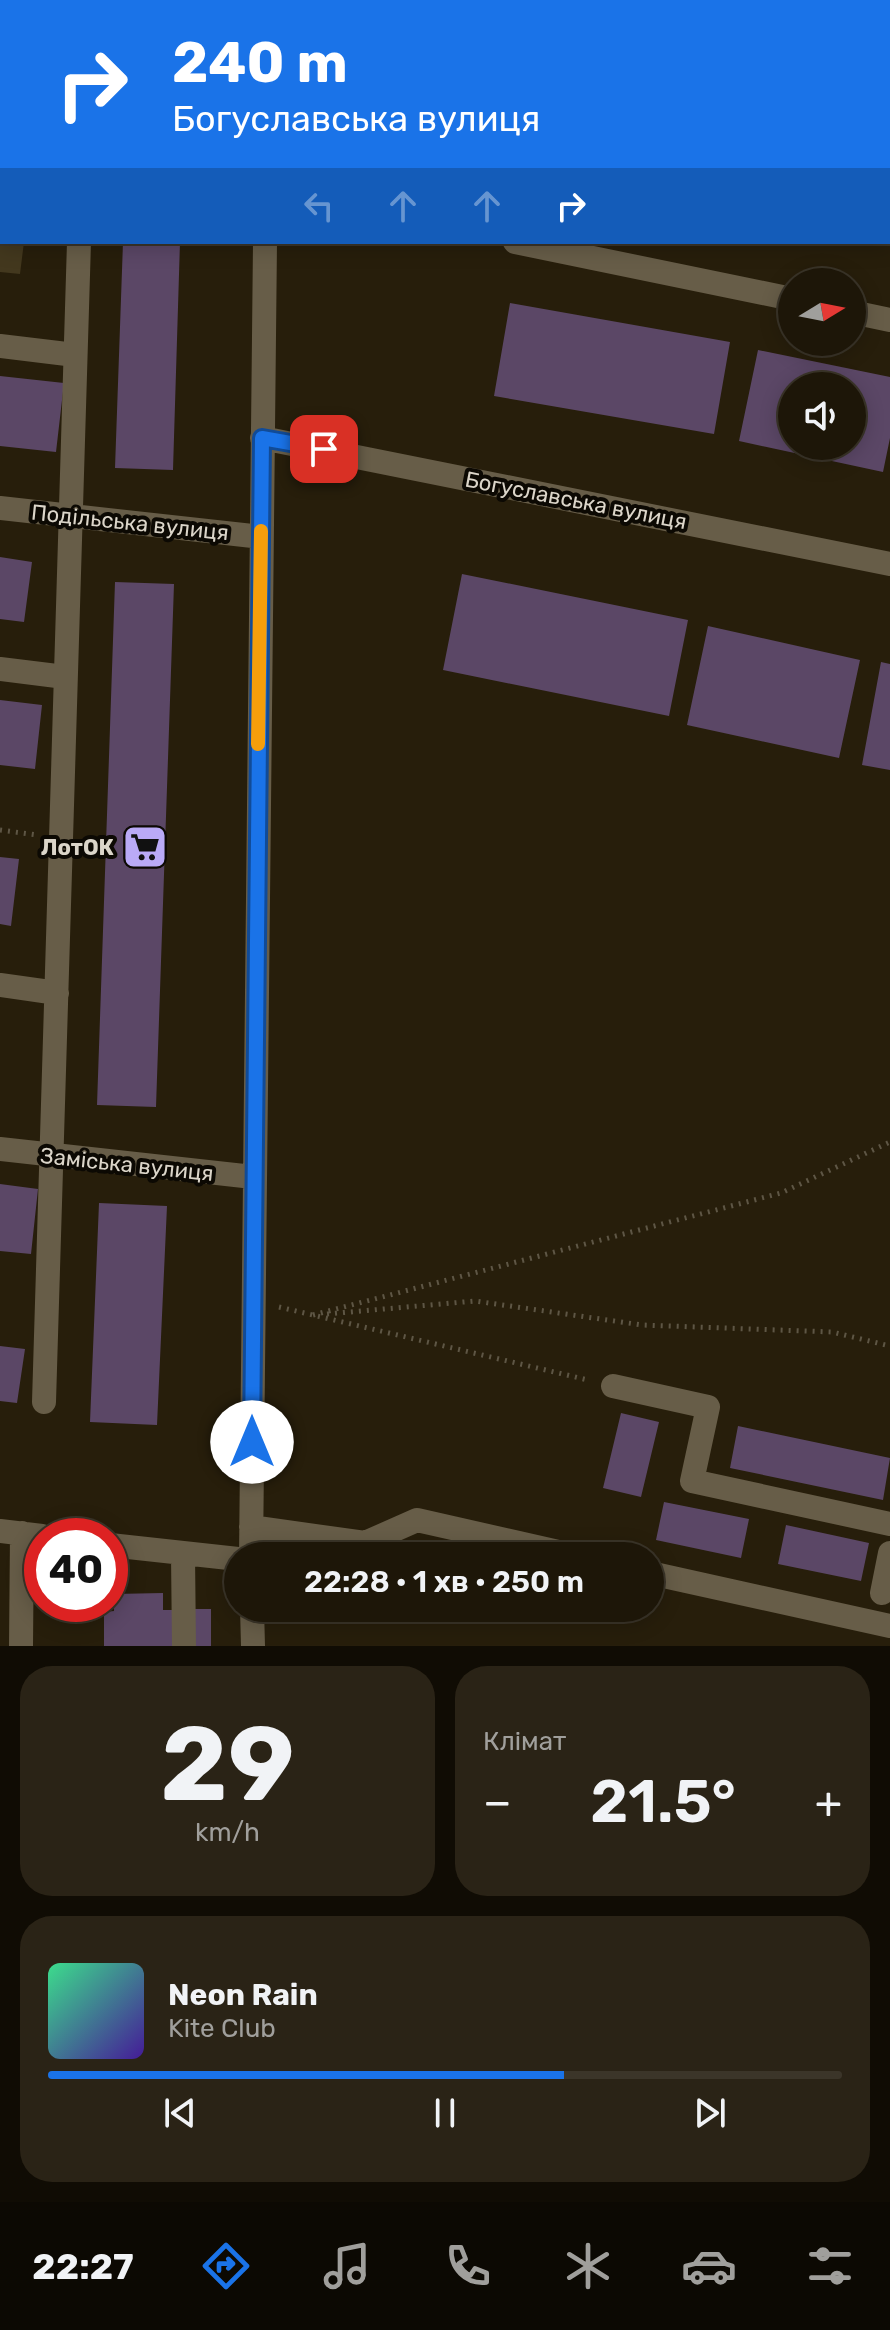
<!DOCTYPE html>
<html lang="uk">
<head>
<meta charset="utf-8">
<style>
  body { margin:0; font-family:Rubik,sans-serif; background:#2a2316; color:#f1f3f6; height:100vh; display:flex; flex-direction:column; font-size:30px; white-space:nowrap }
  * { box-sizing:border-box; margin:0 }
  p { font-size:26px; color:#a09f9c }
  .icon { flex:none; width:44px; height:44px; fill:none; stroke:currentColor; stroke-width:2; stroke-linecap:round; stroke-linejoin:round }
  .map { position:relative; height:1646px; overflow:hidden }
  .panel { display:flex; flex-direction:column; gap:20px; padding:20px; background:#100c04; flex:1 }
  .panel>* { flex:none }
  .top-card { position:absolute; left:0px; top:0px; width:890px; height:244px; box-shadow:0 4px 20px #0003,0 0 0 2px #3b3529; background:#1a73e8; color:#fff; overflow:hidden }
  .needle { width:52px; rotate:80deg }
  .fabs { position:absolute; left:778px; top:268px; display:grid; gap:16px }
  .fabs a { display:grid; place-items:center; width:88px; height:88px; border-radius:50%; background:#1d1608; box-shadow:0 4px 20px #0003,0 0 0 2px #3b3529; font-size:40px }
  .speed { position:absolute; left:24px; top:1518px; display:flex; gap:16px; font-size:40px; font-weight:700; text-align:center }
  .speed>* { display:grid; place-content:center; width:104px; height:104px; border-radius:50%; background:#1d1608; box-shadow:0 4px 20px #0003,0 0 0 2px #3b3529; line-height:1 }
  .speed .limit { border:12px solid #d22; background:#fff; color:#111 }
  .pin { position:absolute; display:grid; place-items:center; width:68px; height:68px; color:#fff; margin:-34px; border-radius:16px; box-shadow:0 4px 12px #0006 }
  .me { position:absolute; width:88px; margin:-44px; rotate:0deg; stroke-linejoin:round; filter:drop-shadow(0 0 6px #0008) }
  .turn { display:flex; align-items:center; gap:28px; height:168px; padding:0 40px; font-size:36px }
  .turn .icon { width:104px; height:104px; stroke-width:2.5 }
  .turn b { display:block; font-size:56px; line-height:68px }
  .lanes { display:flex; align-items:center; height:76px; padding:0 40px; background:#0003; justify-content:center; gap:40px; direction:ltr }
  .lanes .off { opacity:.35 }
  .big { font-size:60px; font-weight:600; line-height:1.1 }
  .panel .widget { flex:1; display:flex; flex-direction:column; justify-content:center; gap:12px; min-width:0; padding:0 28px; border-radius:32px; background:#2a2316 }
  .panel .dial { align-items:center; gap:0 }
  .dial b { font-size:104px; line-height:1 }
  .song { display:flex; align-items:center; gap:24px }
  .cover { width:96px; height:96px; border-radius:12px; background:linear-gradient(135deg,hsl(150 70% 55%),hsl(260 70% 35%)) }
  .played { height:8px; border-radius:4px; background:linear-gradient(90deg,#1a73e8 65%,#3b3529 65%) }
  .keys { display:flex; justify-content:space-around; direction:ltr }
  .heat { display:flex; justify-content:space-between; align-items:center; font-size:44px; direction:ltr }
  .panel .tiles { flex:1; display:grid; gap:20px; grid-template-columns:1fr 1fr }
  .widget:last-child { grid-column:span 2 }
  .trip { position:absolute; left:224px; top:1542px; width:440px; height:80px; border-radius:40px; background:#1d1608; box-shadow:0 4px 20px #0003,0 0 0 2px #3b3529; font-weight:600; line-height:80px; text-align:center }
  .dock { display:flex; height:128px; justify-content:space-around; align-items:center; background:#0c0903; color:#a09f9c }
  .dock .icon { width:56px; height:56px }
  .dock .on { color:#1a73e8 }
  .dock b { font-size:36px; color:#f1f3f6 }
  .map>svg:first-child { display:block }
</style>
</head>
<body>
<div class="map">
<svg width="890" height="1646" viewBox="0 0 890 1646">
  <rect width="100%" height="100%" fill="#271e0b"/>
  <!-- green -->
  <path fill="#43381e" d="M0,210L2,242H24L20,274L0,272Z"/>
  <!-- building -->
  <path fill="#5b4766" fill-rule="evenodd" d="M123,242H180L173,470L115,468Z
    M510,303L730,342L714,434L494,396Z
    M758,350L890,377V438L883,472L739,441ZM792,386H852V446H792Z
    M0,376L64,383L56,452L0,446Z
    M0,557L32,562L24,622L0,619Z
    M462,574L688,620L669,716L443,670Z
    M115,582L174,584L156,1107L97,1105Z
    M708,626L860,660L839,758L687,725Z
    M881,662L890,664V770L862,765Z
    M0,700L42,705L35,769L0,765Z
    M0,857L19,859L11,926L0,924Z
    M0,1184L38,1189L31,1254L0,1251Z
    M99,1203L167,1206L157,1425L90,1422Z
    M0,1346L25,1349L17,1403L0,1401Z
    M621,1413L659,1422L641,1497L603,1488Z
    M738,1426L890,1458L883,1500L730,1468Z
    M664,1502L749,1519L741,1558L656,1540Z
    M786,1525L869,1543L861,1581L778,1564Z
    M163,1593V1610H173L174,1646H104V1612L114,1611V1594Z
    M193,1609H211V1646H193Z"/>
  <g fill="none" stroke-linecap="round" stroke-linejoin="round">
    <!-- path -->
    <path stroke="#5e5645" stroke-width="5" stroke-dasharray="2 6" stroke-linecap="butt" d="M0,830L37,835
      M279,1307L588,1380
      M327,1314L475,1301L642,1325L832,1332L890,1346
      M313,1315L781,1193L890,1142"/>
    <!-- minor -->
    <path stroke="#675d48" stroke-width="24" d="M86,2V0
      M268,2V0
      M0,18H2
      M515,242L792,299
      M852,312L890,320
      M0,346L75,355
      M262,438L890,564
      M0,508L261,537
      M0,669L65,677
      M0,985L57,993
      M0,1149L253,1177
      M613,1386L708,1407L692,1481L890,1524
      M44,1402L79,242
      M251,1527L365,1543L417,1520L576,1556
      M0,1531L42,1536
      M110,1545L238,1559
      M183,1555L184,1646
      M251,1556L265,242
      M650,1573L890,1626
      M882,1593L890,1553
      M252,1608L253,1646
      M21,1646L22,1533"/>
  </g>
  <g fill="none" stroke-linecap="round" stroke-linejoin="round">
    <!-- route casing -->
    <g stroke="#114b97" stroke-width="20">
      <path id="route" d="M252,1442L262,438L324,449"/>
    </g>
    <!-- route -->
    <use href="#route" stroke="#1a73e8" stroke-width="14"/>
    <!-- slow -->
    <path stroke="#f59e0b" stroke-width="14" d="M258,744L261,531"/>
  </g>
  <!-- icons -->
  <defs>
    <g id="supermarket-square" transform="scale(2.3)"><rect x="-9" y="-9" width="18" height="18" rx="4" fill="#baaaf7" stroke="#0c0903"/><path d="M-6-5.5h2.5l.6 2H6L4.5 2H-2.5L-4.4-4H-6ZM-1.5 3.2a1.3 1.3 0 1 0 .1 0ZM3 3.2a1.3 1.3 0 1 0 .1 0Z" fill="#111"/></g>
  </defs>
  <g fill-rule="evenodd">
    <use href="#supermarket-square" x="145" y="847"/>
  </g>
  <g text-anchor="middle" stroke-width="8" stroke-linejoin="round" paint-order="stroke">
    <!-- street labels -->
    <g font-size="22" fill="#dbd5c9" stroke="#0c0903">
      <text transform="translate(576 500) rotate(11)" y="8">Богуславська вулиця</text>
      <text transform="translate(130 522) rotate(6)" y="8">Подільська вулиця</text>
      <text transform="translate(127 1164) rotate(6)" y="8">Заміська вулиця</text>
    </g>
    <!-- poi labels -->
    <g font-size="22" font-weight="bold" fill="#dbd5c9" stroke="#0c0903" text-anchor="end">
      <text x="114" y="855">ЛотОК</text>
    </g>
  </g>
</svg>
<div class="fabs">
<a><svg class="needle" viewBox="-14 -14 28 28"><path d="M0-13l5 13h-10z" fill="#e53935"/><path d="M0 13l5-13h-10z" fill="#a09f9c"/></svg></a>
<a><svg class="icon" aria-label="sound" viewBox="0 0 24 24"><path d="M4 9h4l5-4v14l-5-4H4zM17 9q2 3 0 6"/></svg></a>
</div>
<div class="speed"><div class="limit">40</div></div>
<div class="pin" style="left:324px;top:449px;background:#d93025"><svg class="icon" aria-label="arrive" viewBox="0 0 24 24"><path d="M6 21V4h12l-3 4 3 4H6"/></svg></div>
<svg class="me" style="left:252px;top:1442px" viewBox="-20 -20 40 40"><circle r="19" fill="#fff"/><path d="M0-13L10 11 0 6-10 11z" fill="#1a73e8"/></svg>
<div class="trip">22:28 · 1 хв · 250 m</div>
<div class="top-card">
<div class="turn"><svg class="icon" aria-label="right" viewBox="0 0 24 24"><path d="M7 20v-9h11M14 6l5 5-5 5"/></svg><div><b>240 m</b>Богуславська вулиця</div></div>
<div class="lanes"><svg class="icon off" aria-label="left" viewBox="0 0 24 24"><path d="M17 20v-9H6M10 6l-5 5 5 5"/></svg><svg class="icon off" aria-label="ahead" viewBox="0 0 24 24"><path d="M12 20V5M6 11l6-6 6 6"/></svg><svg class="icon off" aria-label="ahead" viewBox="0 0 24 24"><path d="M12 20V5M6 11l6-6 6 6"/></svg><svg class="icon" aria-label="right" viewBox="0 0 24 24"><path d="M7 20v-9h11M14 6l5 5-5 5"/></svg></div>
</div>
</div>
<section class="panel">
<div class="tiles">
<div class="widget dial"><b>29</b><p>km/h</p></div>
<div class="widget"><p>Клімат</p>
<div class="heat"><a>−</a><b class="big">21.5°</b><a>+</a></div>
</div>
<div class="widget">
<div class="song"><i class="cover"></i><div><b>Neon Rain</b><p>Kite Club</p></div></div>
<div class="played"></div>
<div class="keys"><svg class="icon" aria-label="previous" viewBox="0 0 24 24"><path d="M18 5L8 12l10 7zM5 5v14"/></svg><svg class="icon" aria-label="pause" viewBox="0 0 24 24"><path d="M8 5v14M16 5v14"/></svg><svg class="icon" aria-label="next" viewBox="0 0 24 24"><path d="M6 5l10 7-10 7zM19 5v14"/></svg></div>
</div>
</div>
</section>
<nav class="dock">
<b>22:27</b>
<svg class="icon on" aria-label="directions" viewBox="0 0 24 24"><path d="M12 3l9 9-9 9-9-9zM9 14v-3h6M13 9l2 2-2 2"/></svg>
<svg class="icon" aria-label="music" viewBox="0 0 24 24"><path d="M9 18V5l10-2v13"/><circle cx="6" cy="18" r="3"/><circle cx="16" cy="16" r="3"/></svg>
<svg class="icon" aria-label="phone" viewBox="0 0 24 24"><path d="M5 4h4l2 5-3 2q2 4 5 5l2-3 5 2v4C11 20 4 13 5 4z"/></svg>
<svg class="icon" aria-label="climate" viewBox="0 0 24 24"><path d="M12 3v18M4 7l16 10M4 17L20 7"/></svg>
<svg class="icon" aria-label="car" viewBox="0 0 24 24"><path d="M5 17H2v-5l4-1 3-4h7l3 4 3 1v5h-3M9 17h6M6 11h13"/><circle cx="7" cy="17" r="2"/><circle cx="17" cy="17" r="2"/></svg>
<svg class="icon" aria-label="filters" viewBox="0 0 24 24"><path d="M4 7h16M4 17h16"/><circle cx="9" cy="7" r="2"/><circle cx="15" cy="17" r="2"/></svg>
</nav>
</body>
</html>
